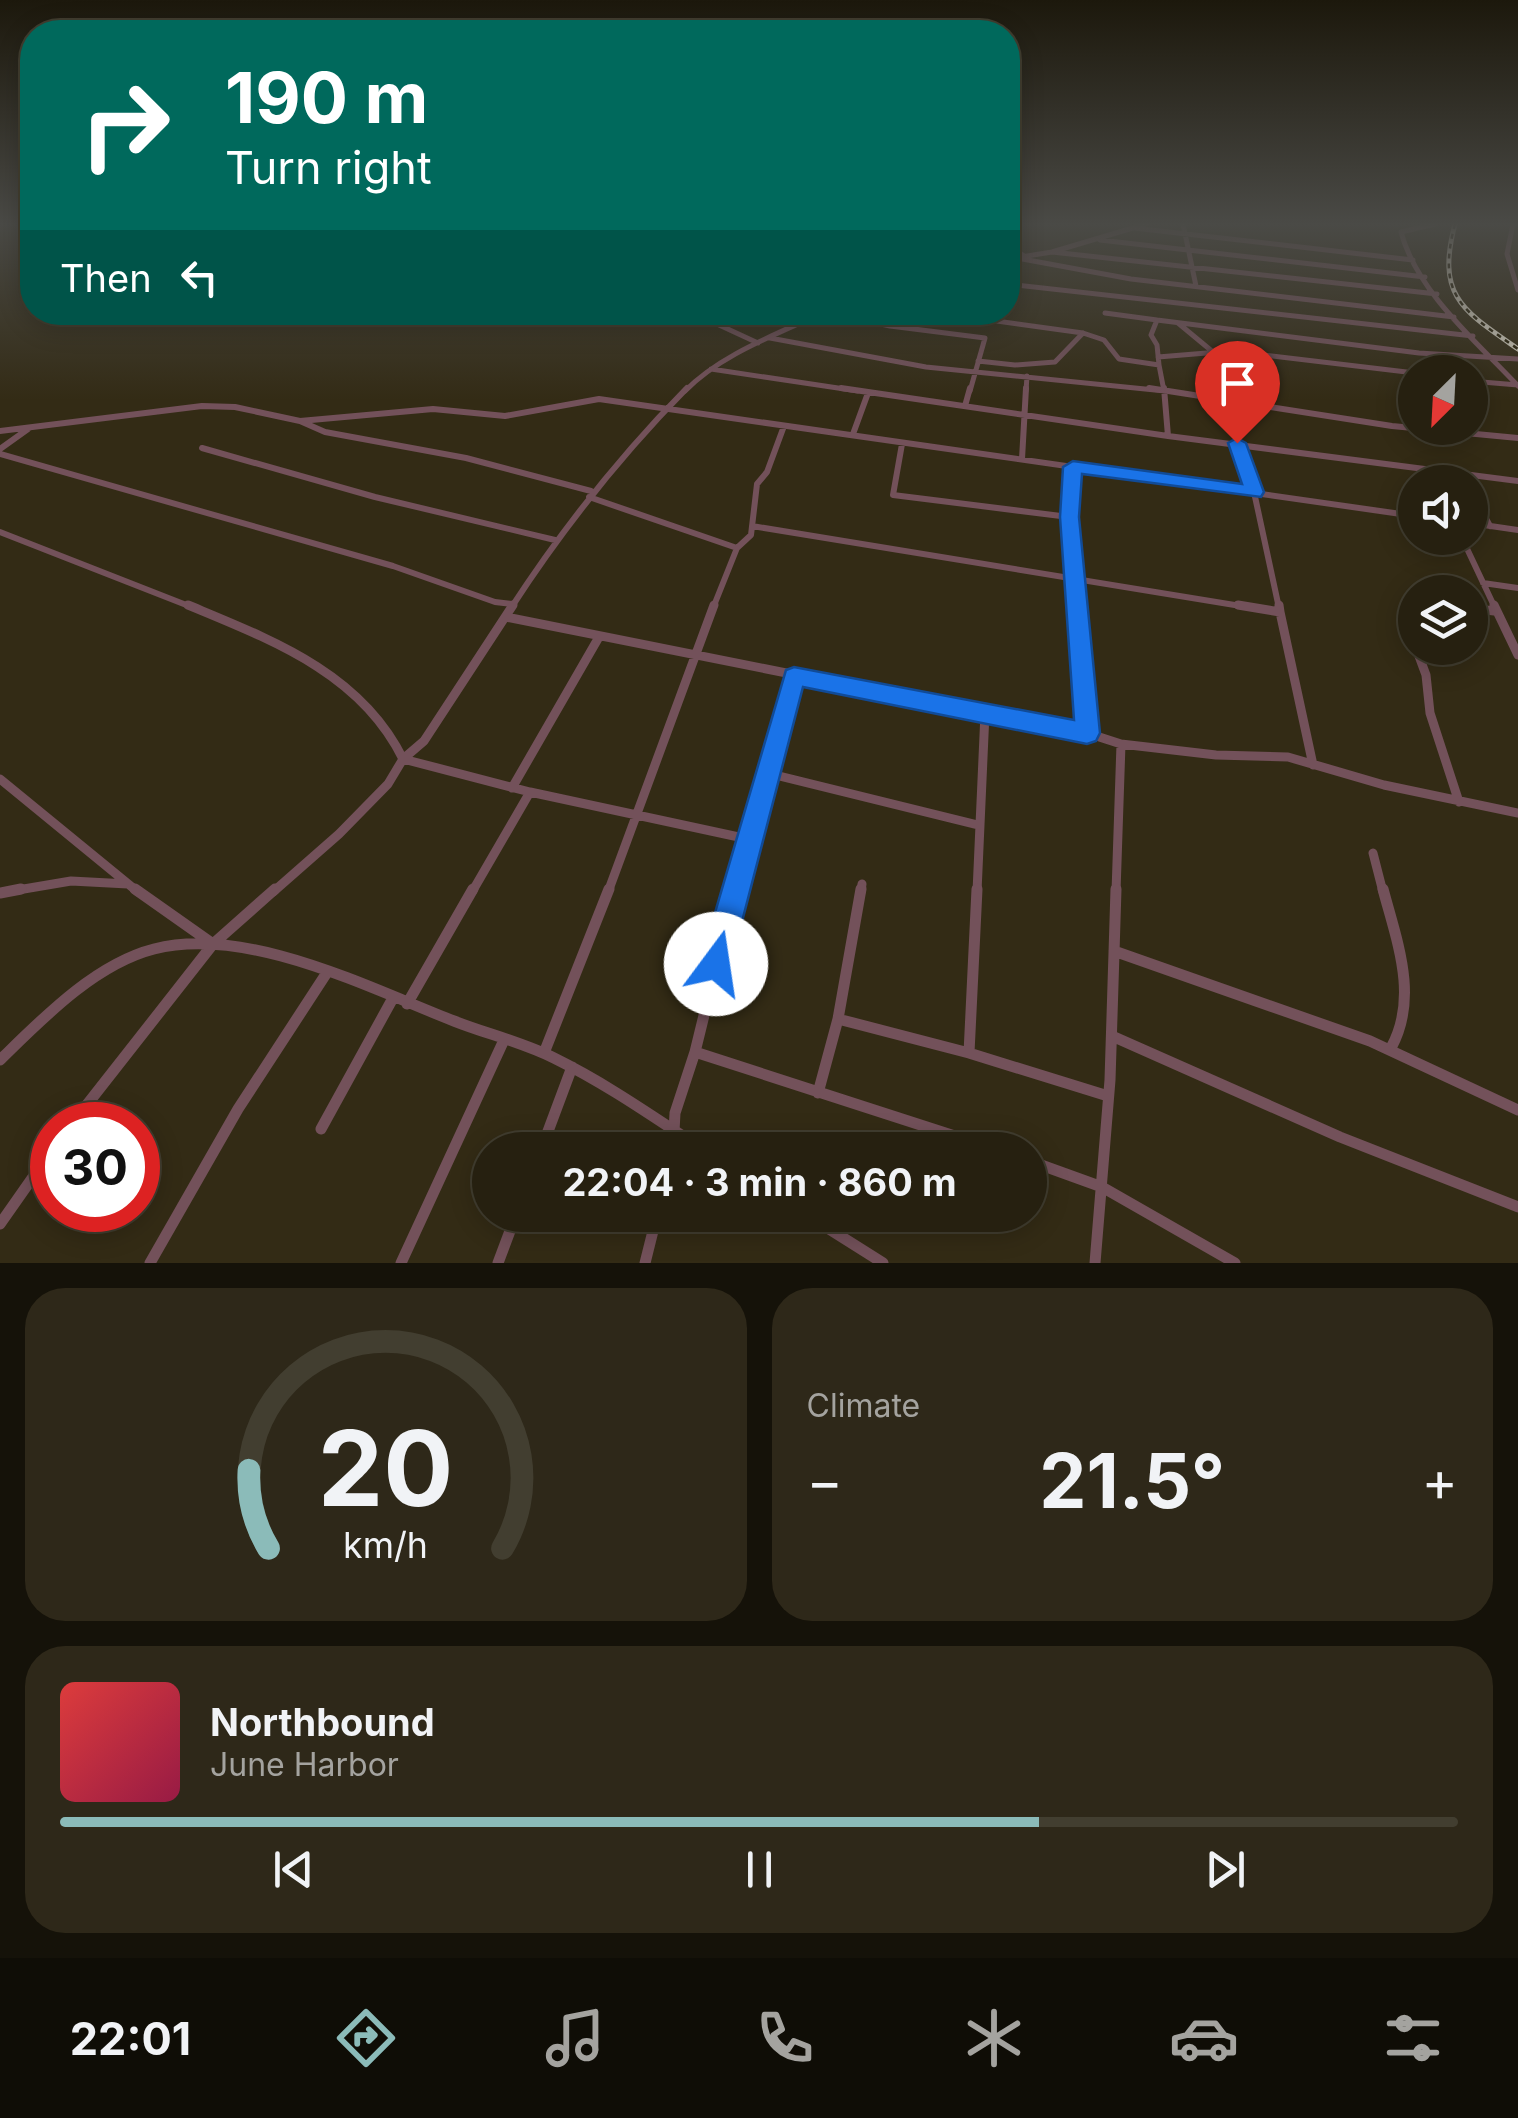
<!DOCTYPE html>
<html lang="en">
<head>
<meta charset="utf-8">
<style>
  body { margin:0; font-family:Inter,sans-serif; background:#2e2819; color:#f1f3f6; height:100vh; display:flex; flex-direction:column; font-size:38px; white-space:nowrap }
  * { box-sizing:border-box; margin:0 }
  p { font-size:32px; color:#a4a39f }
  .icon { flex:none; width:55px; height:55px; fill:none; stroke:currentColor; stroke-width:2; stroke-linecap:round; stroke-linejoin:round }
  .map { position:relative; height:1263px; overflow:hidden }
  .sheet { display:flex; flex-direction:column; gap:25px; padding:25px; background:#151209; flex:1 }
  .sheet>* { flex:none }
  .top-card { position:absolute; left:20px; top:20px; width:1000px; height:305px; border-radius:40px; box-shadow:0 5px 25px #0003,0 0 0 2px #423e30; background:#00695c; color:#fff; overflow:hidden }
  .needle { width:65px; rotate:204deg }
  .fabs { position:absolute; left:1398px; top:355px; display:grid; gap:20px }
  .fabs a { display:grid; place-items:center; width:90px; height:90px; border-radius:50%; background:#262010; box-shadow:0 5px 25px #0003,0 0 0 2px #423e30; font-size:50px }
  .speed { position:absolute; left:30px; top:1102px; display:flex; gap:20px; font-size:50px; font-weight:700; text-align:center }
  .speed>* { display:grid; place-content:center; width:130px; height:130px; border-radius:50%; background:#262010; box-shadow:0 5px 25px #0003,0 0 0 2px #423e30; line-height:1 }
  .speed .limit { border:15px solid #d22; background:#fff; color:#111 }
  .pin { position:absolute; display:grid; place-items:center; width:85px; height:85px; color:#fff; margin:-102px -42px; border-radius:50% 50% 50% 0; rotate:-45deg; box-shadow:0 0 10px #0007 }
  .pin .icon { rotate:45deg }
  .me { position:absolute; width:110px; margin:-55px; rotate:14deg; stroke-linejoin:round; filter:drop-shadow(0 0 8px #0008) }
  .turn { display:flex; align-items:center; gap:35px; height:210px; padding:0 40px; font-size:45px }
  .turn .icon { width:130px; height:130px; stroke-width:2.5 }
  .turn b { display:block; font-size:70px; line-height:85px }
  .then { display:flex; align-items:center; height:95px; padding:0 40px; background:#0003; gap:20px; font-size:38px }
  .big { font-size:75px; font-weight:700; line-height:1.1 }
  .sheet .card { flex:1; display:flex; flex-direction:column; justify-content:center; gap:15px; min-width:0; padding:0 35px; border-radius:40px; background:#2e2819 }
  .sheet .dial { align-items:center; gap:0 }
  .dial svg { height:260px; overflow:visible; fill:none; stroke:#423e30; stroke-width:7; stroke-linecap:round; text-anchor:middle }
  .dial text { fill:#f1f3f6; stroke:none }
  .song { display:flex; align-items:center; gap:30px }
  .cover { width:120px; height:120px; border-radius:15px; background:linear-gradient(135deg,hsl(0 70% 55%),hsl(340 70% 35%)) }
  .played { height:10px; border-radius:5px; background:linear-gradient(90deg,#8bbbb9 70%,#423e30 70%) }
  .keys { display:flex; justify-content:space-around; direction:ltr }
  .heat { display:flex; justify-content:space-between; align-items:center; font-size:55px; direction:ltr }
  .sheet .tiles { flex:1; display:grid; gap:25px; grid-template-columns:1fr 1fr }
  .card:last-child { grid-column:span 2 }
  .trip { position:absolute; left:472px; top:1132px; width:575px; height:100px; border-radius:50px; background:#262010; box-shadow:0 5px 25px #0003,0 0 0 2px #423e30; font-weight:700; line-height:100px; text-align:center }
  .tabs { display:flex; height:160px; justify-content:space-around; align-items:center; background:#0f0d06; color:#a4a39f }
  .tabs .icon { width:70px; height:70px }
  .tabs .current { color:#8bbbb9 }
  .tabs b { font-size:45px; color:#f1f3f6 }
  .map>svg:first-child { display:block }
</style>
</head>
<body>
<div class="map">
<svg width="1518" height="1263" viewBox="0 0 1518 1263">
  <rect width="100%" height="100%" fill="#332b15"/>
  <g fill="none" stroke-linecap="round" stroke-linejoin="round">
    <!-- minor-far3 -->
    <path stroke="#73515a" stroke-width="5" d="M1183,224L1196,286
      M1435,224L1401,232C1417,292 1477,342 1518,386
      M1513,224L1507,254L1518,290
      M1134,228L1413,260
      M1100,240L1425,277
      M1008,245L1024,256
      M1052,252L1437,294
      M1017,258L1131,279L1454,317
      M1008,259L1052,252L1146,224
      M1008,284L1473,336
      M691,312L758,343
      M827,312L890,326L985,338L970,391
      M932,312L1083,333L1104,340L1119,359L1159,365L1157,345L1151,335L1157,320L1419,353L1518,359
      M1105,313L1157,320
      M1178,323L1213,352
      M770,338L926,367L1165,391
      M1158,357L1231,351L1415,373
      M978,361L1015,365L1055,362L1083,333
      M1159,365L1164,391
      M711,369L858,391
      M1470,381L1518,385
      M685,391C721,354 778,334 824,312
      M1026,391L1027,376"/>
    <!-- minor-far2 -->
    <path stroke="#73515a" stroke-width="6" d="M841,388L1168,436L1518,481
      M1149,388L1392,426L1518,438
      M1164,388L1168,436
      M965,406L970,388
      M300,421L325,432L466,458L591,491
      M0,431L202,406L235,407L300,421L433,409L505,416L599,399L1415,516
      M853,434L868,393
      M1237,443L1254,492L1279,608
      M902,444L893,495L1069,517
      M202,448L375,497L555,540
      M0,449L28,429
      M0,454L393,566L495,602L512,604
      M1022,459L1026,388
      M1073,467L1069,517L1077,608
      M1470,489L1490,526
      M589,497L737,548
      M1470,523L1518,530
      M752,526L1253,608
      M0,532L194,608
      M1462,538L1495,608
      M1483,583L1518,588
      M511,608C563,528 620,456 687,388
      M713,608L737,548L751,535L757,484L767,472L784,426
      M1411,608L1415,603"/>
    <!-- minor-far1 -->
    <path stroke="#73515a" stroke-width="9" d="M188,605C272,640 361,673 403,759L530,792L472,892
      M1076,605L1087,733
      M1238,605L1280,612L1279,605
      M1411,605L1415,643
      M1494,605L1518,655
      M1470,608L1494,611
      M1280,612L1313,765
      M506,617L1087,733L1121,744L1116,892
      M1416,648L1426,675L1430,713L1459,802
      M1121,744L1216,755L1288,757L1384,785L1518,813
      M767,773L978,825
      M0,779L138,892
      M512,788L599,637
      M530,792L748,839L735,892
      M748,839L795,676
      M1373,853L1383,892
      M6,892L71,881L128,884
      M273,892L339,834L388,784L403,759L424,741L513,605
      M608,892L714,605
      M861,892L862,884
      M977,892L985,713"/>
    <!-- minor -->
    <path stroke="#73515a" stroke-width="11" d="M135,889L213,944
      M1383,889C1397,942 1419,997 1391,1048
      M0,893L21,889
      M1114,951L1370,1041L1518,1110
      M407,1004L473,889
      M838,1019L969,1053L1108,1096
      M1112,1036L1340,1137L1518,1207
      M695,1052L998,1150
      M544,1053L609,889
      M969,1053L977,889
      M0,1060C42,1019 95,964 154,949C247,925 369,988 454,1021C487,1034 522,1042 554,1058C607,1084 655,1118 704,1150
      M818,1093L838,1019L861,889
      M71,1125L213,944L275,889
      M321,1129L393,998
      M541,1150L572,1067
      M673,1150L675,1113L695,1052L735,889
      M1030,1161L1102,1187L1235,1263
      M807,1215L883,1263
      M0,1224L52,1150
      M150,1263L238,1109L326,974
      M401,1263L504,1040
      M498,1263L516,1215
      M645,1263L657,1215
      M1095,1263L1110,1080L1116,889"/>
    <!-- rail casing -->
    <g stroke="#d4cfc0" stroke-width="5">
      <path id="rail" d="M1455,224C1436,296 1462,310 1518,349"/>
    </g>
    <!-- rail -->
    <use href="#rail" stroke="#29220b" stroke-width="2.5" stroke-dasharray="5" stroke-linecap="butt"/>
  </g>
  <!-- sky -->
  <linearGradient id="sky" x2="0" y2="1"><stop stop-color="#1c180c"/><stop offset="0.56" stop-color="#4a4a46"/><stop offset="1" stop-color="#4a4a46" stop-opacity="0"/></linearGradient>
  <rect width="1518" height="400" fill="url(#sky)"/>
  <!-- route -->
  <path fill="#1a73e8" stroke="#114b97" stroke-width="2.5" d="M1237,438L1246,443L1264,492L1261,497L1082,474L1079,517L1100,733L1096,741L1087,744L803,687L731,964L727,974L716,979L705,974L700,964L786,670L794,667L1074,720L1060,517L1063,467L1073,461L1242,484L1228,443Z"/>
</svg>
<div class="fabs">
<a><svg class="needle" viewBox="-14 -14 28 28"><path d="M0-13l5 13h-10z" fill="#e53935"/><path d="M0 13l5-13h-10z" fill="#a4a39f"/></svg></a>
<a><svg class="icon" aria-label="sound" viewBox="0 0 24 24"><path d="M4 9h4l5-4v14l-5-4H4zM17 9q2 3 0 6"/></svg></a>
<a><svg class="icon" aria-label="layers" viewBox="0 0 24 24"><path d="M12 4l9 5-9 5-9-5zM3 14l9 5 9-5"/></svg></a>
</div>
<div class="speed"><div class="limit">30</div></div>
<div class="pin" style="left:1237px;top:443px;background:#d93025"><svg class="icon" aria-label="arrive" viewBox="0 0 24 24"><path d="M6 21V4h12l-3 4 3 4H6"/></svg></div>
<svg class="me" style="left:716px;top:964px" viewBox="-20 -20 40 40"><circle r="19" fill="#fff"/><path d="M0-13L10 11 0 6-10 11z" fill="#1a73e8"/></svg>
<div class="trip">22:04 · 3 min · 860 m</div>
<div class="top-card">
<div class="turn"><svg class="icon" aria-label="right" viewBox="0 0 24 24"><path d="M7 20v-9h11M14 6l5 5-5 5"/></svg><div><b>190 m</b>Turn right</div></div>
<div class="then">Then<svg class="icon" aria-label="left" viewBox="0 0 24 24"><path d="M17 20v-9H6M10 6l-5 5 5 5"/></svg></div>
</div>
</div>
<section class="sheet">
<div class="tiles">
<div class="card dial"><svg viewBox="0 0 100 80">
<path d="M14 69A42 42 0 1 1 86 69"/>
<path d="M14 69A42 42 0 0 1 8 45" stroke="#8bbbb9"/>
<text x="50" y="56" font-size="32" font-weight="700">20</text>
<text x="50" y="72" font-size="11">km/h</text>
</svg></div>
<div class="card"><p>Climate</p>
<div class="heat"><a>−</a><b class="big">21.5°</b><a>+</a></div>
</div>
<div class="card">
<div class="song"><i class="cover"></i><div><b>Northbound</b><p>June Harbor</p></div></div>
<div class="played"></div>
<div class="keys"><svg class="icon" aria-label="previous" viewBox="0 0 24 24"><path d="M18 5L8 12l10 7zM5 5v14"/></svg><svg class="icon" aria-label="pause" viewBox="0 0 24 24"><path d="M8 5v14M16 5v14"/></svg><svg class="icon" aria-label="next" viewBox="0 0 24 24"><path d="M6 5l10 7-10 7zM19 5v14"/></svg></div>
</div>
</div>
</section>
<nav class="tabs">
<b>22:01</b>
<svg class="icon current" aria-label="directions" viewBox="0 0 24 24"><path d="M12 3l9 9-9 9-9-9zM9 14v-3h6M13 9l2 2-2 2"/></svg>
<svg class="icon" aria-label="music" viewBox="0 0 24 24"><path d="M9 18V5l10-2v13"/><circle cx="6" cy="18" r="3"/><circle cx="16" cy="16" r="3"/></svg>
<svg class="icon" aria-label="phone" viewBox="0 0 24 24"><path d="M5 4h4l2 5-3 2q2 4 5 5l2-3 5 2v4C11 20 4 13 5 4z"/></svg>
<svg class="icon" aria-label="climate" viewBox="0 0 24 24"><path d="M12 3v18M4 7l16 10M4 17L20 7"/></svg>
<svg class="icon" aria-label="car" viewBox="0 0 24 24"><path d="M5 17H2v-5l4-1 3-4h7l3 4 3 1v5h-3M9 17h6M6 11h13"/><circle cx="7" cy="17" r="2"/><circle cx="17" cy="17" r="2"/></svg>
<svg class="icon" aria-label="filters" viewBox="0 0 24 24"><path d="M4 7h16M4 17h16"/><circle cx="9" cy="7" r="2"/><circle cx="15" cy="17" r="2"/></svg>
</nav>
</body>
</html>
